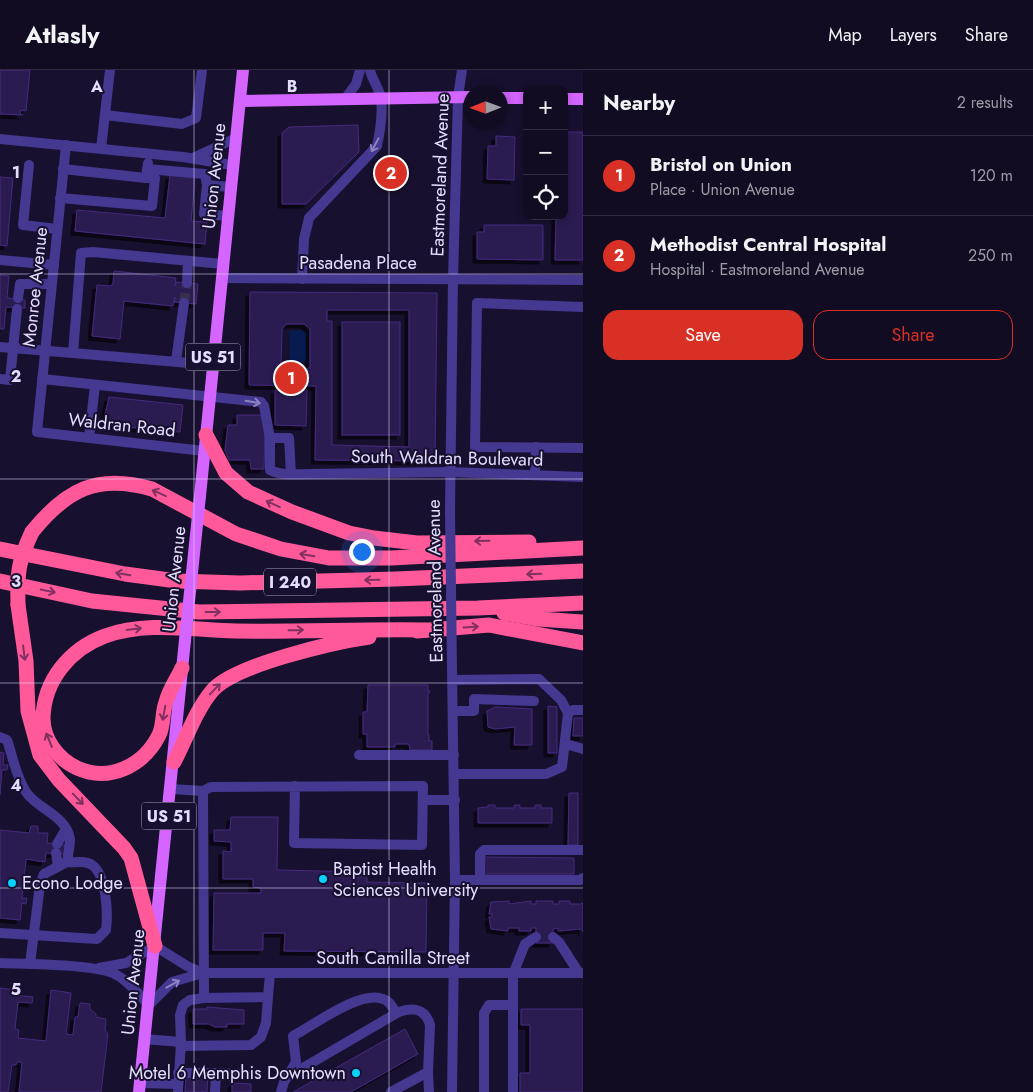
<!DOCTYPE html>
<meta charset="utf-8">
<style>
:root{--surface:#120c23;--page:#1b152b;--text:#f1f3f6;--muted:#9c9ba6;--line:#312c41;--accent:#d93025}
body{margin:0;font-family:Jost,sans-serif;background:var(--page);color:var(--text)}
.controls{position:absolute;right:15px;top:15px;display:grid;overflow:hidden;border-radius:10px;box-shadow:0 2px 8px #0003}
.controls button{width:45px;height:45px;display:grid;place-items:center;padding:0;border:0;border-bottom:1px solid var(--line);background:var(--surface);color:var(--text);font:25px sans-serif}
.compass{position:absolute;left:463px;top:15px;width:45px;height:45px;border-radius:50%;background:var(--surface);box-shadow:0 2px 8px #0003;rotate:269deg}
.you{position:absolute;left:361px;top:481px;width:18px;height:18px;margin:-12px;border:4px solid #fff;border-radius:50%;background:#1a73e8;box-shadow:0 0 0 8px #1a73e833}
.badge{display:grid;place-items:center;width:32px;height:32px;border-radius:50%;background:var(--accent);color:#fff;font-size:16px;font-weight:700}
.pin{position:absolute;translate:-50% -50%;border:2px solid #fff;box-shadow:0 1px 5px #0006}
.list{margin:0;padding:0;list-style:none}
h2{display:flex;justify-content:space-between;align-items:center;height:65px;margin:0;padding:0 20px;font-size:21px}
h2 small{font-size:16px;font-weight:400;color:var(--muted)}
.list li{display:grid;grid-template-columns:32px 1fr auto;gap:15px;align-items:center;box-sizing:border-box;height:80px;padding:0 20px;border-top:1px solid var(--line)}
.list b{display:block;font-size:19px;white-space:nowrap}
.list p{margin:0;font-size:16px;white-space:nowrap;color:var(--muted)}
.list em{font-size:16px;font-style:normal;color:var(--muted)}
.actions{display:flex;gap:10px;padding:15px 20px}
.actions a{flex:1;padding:11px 0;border:1px solid var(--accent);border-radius:15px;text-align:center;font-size:18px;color:var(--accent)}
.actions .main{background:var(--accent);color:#fff}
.icon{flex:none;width:28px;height:28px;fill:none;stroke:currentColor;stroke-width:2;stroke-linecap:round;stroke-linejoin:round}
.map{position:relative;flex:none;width:583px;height:1022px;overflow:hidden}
header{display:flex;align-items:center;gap:30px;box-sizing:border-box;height:70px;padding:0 25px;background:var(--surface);border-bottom:1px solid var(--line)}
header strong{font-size:24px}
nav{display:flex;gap:28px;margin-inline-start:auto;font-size:18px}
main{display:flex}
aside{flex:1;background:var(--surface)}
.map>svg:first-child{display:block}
.water{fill:#071b50}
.building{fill:#2b1b51;stroke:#442b7e;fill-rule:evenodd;filter:url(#shadow)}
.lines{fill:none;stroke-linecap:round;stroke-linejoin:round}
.minor-tunnel{stroke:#372f4e;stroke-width:10;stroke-dasharray:10 5;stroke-linecap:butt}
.minor{stroke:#443891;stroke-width:10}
.major{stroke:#d465ff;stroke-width:12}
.highway{stroke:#ff5999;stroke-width:15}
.minor-bridge{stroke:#443891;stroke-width:10}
.major-bridge{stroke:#d465ff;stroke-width:12}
.highway-bridge{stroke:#ff5999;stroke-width:15}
.oneway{stroke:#8c83c2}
.oneway2{stroke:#80315f}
.grid{fill:none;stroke:#e5deff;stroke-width:1;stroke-opacity:0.55}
.poi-dot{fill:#0ad0ff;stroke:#18102f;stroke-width:2}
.labels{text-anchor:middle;stroke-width:4;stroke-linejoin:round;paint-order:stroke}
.shield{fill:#18102f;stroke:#a8a0c1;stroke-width:1}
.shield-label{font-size:16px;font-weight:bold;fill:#e5deff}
.street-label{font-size:18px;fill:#e5deff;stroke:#18102f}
.poi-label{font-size:18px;fill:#e5deff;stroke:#18102f;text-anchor:start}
.grid-label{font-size:16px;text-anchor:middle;font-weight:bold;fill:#e5deff;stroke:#18102f;stroke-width:4;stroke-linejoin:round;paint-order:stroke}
</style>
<header>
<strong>Atlasly</strong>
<nav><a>Map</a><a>Layers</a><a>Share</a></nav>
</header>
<main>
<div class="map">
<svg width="583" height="1022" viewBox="0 0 583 1022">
<defs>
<filter id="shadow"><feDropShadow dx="-4" dy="4" stdDeviation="0" flood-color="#0009"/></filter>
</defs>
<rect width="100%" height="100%" fill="#18102f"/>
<!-- water -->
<path class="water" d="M306,260L307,292H290L289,261Z"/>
<!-- building -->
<g class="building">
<path d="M0,0H30L26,41L21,40L20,44L23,45L0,44Z"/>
<path d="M358,55L359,82L306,134H282V63L289,57Z"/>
<path d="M564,62H583V190H555L556,146H564Z"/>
<path d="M496,66L515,67L514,110L487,109L488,76H496Z"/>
<path d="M170,105L195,108L191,151L207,152L205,174L75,161L77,140L165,148Z"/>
<path d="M0,107L13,108L7,176L0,175Z"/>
<path d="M484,155H543V190L477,189V162H484Z"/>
<path d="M114,201L176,208L175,216L177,212L198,214L196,234L174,232L175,227L173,236L124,231L120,269L92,266L97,215L110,216L113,214Z"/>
<path d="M0,205L9,206L7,228L25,230V238L6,237L4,259H0Z"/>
<path d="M250,222L437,223L435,391L315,390L316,316L249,315ZM327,240H409V377L332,375V251H327ZM286,254H304L310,259V296L307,300L285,301L281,296L282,259Z"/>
<rect x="342" y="252" width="58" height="113"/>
<path d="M275,320H307L306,356L275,355Z"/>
<path d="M109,327L183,335L180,362L106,355L107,345H105Z"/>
<path d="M237,345H261L265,355L264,399H251L250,390H229L225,380L228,355H237Z"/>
<path d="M368,615H428V621H430L428,624V665H429V671H432V680H410L409,674H395V677H367V664H363V642H367Z"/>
<path d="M548,636L557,637V683H548Z"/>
<path d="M495,637L532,639V675H514L515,657L495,659L488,657L487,641Z"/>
<path d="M574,648H583V666H573Z"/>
<path d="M0,682L4,683L3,695H8L7,700H2L0,725Z"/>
<path d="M569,723H578V775H568Z"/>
<path d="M488,735H495V738H514V735H520V738H535V735H541V738H552V753H478V738L488,737Z"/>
<path d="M231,747H278L277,800L367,802V812L427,813L426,882L284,881L285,863H263V880H213L214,823H261V818L253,817V809H223V781L231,782V772L214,771V760H230Z"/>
<path d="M31,756H38V763H48L47,773L65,775L64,784L46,783L45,792L26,789L22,828H27L26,834L22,833L20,850L0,848V760L29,763Z"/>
<path d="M485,787L574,788V804H484Z"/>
<path d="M509,831V834L531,831V834H536V831H553V834H559V831H570V834H581L583,832V862L581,859L558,861V858L553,859V873H536V858H531V861H519V858H508V861L491,859L489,847H492V844H489L491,832Z"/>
<path d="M0,918L15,920L14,925L33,927L32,933L18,932L15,959L19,960L18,968L46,971L51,920L71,923L66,964L73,965L75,947H78L80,933L90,934V939L96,944V947L106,949L105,960L108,964L101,1022H19L22,992H17L16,995H12L8,1022H0Z"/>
<path d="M207,937L244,940V954H227V957H215L209,954H193V939H207Z"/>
<path d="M521,939H583V1022H520V1003H530V955H521Z"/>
<path d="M405,959L418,984L351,1022H293Z"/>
<path d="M186,1004L208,1005L207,1022H185Z"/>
<path d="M232,1013L251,1014V1022H232Z"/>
</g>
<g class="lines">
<!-- minor-tunnel -->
<path class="minor-tunnel" d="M184,233L187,213"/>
<!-- minor -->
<g class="minor">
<path d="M345,29L356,14L360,0"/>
<path d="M105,45L182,54L196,48L202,0"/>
<path d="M0,69L183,87L232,95"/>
<path d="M66,75L37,362L204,381"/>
<path d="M101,79L110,0"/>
<path d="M193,88L236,68"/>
<path d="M148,93L147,99L205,104L207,115"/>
<path d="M29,95L23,155L57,159"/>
<path d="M63,99L146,108L147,99"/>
<path d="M60,128L152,136L155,108H146"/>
<path d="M228,146L204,144L207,115L230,117"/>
<path d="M0,190L54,195"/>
<path d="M222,208L583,210"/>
<path d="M302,209L304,169L309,148L377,76C380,62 383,44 381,29C380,19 372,10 370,0"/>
<path d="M187,213L188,191"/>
<path d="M18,228L20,214H51"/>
<path d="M583,237L477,233L475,377L583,378"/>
<path d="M0,277L73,283"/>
<path d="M176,291L184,233"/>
<path d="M212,295L73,283L81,183L93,182L223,194"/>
<path d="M0,309L10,310L17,239"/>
<path d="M42,309L261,332L264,336L270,368"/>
<path d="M89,368L95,315"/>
<path d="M291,404L289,368H270V400C282,406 297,404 310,404L450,402L583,407"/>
<path d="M535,405L536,377"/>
<path d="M450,440L453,210L458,27L462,0"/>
<path d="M452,599L455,810L452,1022"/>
<path d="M452,610L539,609L561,630L568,643"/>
<path d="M453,641H474V629L534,631"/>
<path d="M0,667L7,670C13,687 16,707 26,722C37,739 66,745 70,769C70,776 68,785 67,792C73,793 82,791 88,793C107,799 108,844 106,860L97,869L0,863"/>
<path d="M566,674L583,679"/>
<path d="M359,685H454"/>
<path d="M455,704H546L562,697L568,643L573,640H583"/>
<path d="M171,719L203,721L211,717L423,716L422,775L294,773L295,716"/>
<path d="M203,721L204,928"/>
<path d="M423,730H455"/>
<path d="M57,774L66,759"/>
<path d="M56,783L58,796"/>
<path d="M455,810H580L583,808"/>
<path d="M480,810V784L484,780H583"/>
<path d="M553,867L559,872L579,903"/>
<path d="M0,893C26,894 94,894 115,904C129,911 139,925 149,935L172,912L203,903H583"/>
<path d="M30,894L40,815L44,804L67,792"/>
<path d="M99,898L126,893L155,876L187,896L203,903"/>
<path d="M144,969L181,972"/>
<path d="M181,976L251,975L261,967L266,953L268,927"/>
<path d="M428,1002L429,1022"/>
<path d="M178,1003H216"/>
<path d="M289,1006L397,943"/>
<path d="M140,1013L178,1014"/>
<path d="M178,1022L181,972L180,945L183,935L190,930L204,928L268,927L270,904"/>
<path d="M215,1022L216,1003L246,1004"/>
<path d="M281,1022L284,1012L296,992L293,966C314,955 360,920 383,929C390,931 393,938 396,943C411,937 425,937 430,955L428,1002L391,1022"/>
<path d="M484,1022V943L489,935H513"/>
<path d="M513,1022V904L525,874L536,867"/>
</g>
<!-- major -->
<g class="major">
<path d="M500,28H527"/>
<path d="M564,29H583"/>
<path d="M240,31L470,27"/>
<path d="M200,426L243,0"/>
<path d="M139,1022L185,570"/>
</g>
<!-- highway -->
<g class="highway">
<path d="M206,365L226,403L248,422L292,442L349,463L374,468L417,473L529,472"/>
<path d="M32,462C66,420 97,403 152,419L236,464L281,479L329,488H391L583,478"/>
<path d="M0,479L125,504L177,511L240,513L396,509L583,501"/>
<path d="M0,511L92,531L199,542L478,538L583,533"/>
<path d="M18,535L26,591L28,641L40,685L59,710L124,778L131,788L155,876"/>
<path d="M504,543L538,549L583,552"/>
<path d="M417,561L489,555L583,573"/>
<path d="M182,598C177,609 169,620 166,632C162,642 164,655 159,665C144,695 110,713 77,698C58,689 43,670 43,648C44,610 70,579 105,566C146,551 193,560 236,561C299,562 362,559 425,560"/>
<path d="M174,692C186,669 196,640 212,621C233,595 335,572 369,567"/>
</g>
<!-- minor-bridge -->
<path class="minor-bridge" d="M450,440L452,599"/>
<!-- major-bridge -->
<path class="major-bridge" d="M185,570L200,426"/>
<!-- highway-bridge -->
<path class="highway-bridge" d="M18,535C17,503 18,492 32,462"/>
</g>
<!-- one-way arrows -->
<defs><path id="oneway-shaft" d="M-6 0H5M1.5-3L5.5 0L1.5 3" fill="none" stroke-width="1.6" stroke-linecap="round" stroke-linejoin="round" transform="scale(1.25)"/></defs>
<g class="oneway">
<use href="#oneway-shaft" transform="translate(375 75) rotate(118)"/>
<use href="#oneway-shaft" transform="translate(253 332) rotate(10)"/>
<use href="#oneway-shaft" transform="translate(173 914) rotate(-29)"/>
</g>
<g class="oneway2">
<use href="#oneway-shaft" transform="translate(159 423) rotate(-156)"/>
<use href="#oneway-shaft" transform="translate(273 434) rotate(-156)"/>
<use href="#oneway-shaft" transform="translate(482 471) rotate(179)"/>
<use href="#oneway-shaft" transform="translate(307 485) rotate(-171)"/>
<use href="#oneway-shaft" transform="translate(123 504) rotate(-170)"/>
<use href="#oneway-shaft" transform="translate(534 504) rotate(178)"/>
<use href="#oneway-shaft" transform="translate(372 510) rotate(179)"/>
<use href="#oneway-shaft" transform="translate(48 521) rotate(12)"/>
<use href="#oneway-shaft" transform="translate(213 542)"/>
<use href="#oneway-shaft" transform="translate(471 557) rotate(-4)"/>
<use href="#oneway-shaft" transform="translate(134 559) rotate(-7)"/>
<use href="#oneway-shaft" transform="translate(296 560) rotate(-1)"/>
<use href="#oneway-shaft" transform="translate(24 583) rotate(83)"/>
<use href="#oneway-shaft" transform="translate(215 619) rotate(-46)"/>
<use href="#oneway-shaft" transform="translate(164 643) rotate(100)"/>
<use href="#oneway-shaft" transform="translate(49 670) rotate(-112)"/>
<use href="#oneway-shaft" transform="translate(78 729) rotate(46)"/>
</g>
<!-- grid -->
<path class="grid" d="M194,0V1022M389,0V1022M0,204H583M0,409H583M0,613H583M0,818H583"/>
<!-- markers -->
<g class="poi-dot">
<circle cx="323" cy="809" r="5"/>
<circle cx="12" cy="813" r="5"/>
<circle cx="356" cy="1003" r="5"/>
</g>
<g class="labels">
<!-- shield labels -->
<g class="shield">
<rect x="185.5" y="273.5" width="55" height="27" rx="4"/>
<rect x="264" y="498.5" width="52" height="27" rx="4"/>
<rect x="141.5" y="732.5" width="55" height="27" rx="4"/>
</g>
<g class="shield-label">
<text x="213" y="293">US 51</text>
<text x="290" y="518">I 240</text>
<text x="169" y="752">US 51</text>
</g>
<!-- street labels -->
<g class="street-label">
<text transform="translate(440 105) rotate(-88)" y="6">Eastmoreland Avenue</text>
<text transform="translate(214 106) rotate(-84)" y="6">Union Avenue</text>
<text x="358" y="199">Pasadena Place</text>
<text transform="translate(35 217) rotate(-84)" y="6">Monroe Avenue</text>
<text transform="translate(122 355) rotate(6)" y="6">Waldran Road</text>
<text transform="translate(447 388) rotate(1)" y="6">South Waldran Boulevard</text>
<text transform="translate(174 509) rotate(-84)" y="6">Union Avenue</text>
<text transform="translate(435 511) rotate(-91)" y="6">Eastmoreland Avenue</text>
<text x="393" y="894">South Camilla Street</text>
<text transform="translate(133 912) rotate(-84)" y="6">Union Avenue</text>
</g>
<!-- poi labels -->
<g class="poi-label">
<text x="333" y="805">Baptist Health<tspan x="333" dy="21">Sciences University</tspan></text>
<text x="22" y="819">Econo Lodge</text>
<text x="346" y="1009" text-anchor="end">Motel 6 Memphis Downtown</text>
</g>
</g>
<g class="grid-label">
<text x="97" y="22">A</text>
<text x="292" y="22">B</text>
<text x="16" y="108">1</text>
<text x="16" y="312">2</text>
<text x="16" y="517">3</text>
<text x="16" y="721">4</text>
<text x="16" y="925">5</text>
</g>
</svg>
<div class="controls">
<button>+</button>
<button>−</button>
<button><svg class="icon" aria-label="locate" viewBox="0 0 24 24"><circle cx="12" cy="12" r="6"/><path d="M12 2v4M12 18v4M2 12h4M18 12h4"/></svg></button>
</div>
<svg class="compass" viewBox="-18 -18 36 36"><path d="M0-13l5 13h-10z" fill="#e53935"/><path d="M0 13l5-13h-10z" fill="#9c9ba6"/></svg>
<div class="you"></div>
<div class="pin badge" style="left:291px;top:308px">1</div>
<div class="pin badge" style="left:391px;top:103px">2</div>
</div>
<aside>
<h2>Nearby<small>2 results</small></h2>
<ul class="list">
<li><span class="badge">1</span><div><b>Bristol on Union</b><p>Place · Union Avenue</p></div><em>120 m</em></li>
<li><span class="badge">2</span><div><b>Methodist Central Hospital</b><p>Hospital · Eastmoreland Avenue</p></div><em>250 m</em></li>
</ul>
<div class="actions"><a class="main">Save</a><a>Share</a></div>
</aside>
</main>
